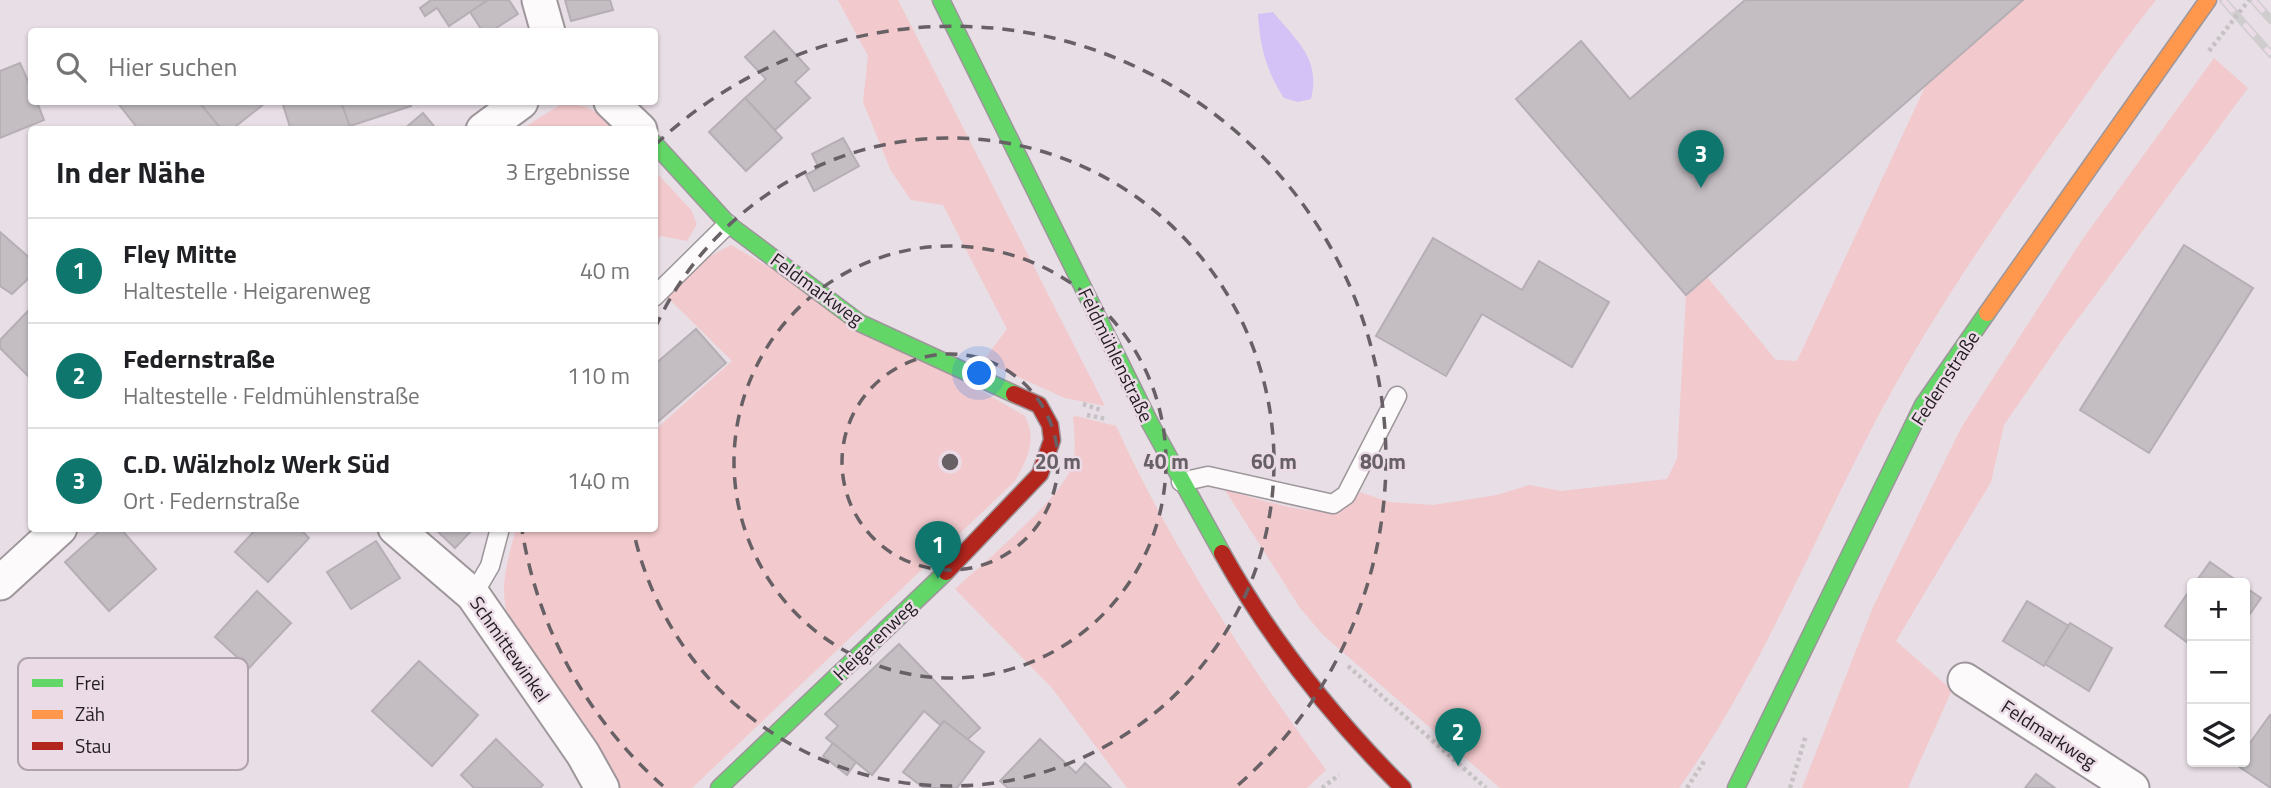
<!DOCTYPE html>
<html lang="de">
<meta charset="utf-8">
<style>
:root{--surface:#fff;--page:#f2f2f2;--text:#202124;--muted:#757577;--line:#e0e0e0;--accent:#0f766e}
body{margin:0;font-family:"Titillium Web",sans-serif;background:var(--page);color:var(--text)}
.controls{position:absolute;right:21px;bottom:21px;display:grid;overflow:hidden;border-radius:7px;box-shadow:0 2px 5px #0004}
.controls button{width:63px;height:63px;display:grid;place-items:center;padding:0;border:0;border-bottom:2px solid var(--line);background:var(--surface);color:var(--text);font:35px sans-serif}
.you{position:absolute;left:980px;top:374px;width:24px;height:24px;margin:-18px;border:5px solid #fff;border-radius:50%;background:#1a73e8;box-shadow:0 0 0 10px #1a73e833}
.badge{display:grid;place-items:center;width:46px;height:46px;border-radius:50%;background:var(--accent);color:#fff;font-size:23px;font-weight:700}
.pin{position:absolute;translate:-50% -58px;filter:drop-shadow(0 2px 4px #0008)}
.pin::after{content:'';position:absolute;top:37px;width:24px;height:21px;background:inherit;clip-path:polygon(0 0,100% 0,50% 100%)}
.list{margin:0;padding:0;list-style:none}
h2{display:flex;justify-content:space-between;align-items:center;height:91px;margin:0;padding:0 28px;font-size:30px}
h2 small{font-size:23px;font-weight:400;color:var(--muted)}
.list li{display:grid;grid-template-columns:46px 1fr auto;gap:21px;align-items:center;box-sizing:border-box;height:105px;padding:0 28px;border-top:2px solid var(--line)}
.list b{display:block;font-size:26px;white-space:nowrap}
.list p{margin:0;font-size:23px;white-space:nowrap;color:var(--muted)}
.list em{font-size:23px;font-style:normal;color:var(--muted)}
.icon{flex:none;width:38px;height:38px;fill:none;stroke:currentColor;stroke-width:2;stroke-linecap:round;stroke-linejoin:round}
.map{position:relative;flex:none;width:2271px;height:788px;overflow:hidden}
.search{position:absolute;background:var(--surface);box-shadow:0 2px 5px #0004;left:28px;top:28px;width:630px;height:77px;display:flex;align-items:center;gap:18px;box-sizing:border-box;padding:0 24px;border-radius:7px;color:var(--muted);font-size:26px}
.panel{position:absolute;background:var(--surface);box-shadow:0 2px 5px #0004;left:28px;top:126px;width:630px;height:406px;border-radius:7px}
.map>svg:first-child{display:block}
.green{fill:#f2c9cc}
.water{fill:#d4c1f6}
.building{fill:#c4bec3;stroke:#b5afb5;stroke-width:2}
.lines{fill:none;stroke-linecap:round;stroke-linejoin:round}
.lane-casing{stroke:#9d969b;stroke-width:21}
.street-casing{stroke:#9d969b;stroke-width:37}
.fast-casing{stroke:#9d969b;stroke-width:19}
.slow-casing{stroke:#9d969b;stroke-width:19}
.jam-casing{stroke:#9d969b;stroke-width:19}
.path{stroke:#c6c2c4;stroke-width:4.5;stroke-dasharray:3.5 3.5;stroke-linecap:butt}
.lane{stroke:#fcfafb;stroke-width:18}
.street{stroke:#fcfafb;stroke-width:33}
.fast{stroke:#63d668;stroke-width:16}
.slow{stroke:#ff974d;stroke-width:16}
.jam{stroke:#b3261e;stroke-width:16}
.rail-casing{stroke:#d0cdcf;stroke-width:8}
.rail{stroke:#ebdbe6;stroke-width:5;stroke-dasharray:16;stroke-linecap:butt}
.path-bridge{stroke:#c6c2c4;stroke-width:4.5;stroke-dasharray:3.5 3.5;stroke-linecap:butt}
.ring{fill:none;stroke:#676166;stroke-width:3.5;stroke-dasharray:12 9}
.labels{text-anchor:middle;stroke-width:5;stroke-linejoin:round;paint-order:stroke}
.street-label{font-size:19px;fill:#221d21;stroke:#ebdbe6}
.key{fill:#ebdbe6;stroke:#afa2ab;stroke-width:2}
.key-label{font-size:19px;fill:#221d21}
.centre{fill:#676166;stroke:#ebdbe6;stroke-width:3.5}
.ring-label{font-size:21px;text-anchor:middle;font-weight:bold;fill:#676166;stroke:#ebdbe6;stroke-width:5;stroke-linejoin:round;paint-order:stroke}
</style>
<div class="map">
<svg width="2271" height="788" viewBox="0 0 2271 788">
<rect width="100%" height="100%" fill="#e8dee5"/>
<!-- green -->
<g class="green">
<path d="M838,0H898L1105,406L1065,398L983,361L1007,329L943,205L911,200L891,171L863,102L868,56Z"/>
<path d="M2023,0H2156C2122,42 2092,87 2060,132C1997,221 1935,311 1883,407C1815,534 1763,670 1679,788H1500L1323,635L1300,608L1225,490C1260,498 1337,531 1360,492L1389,502L1433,505L1497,495L1529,485L1561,491L1667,479L1677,459L1686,295L1707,277L1776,360L1797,361L1926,85Z"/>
<path d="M2214,58L2248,88L2063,339L2004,425L1991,482L1896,641L1952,690L1908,788H1802L1873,607L1961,428L2082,240Z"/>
<path d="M563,103C585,104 603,113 618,130H520Z"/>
<path d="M654,170L691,210L697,224L687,241L661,236L655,240Z"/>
<path d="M731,245L1025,416C1037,441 1028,457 1015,481L692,788H614L511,625C497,591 507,563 516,529L654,528L655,430L732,361L666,296L703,260Z"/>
<path d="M1076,416L1116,426C1172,548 1247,663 1326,770L1307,788H1127L1052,688L955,589C982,564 1062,498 1072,466C1077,450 1074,434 1073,417Z"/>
</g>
<!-- water -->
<path class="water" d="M1273,12C1297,41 1321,59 1311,99L1298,102L1284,98C1266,71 1260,46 1258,14Z"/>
<!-- building -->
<g class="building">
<path d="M431,0H488L449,26L437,8L425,16L420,8Z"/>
<path d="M488,0H509L518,14L490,32H483L470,12Z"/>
<path d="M565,0H610L613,10L571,21Z"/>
<path d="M1745,0H2023L1686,295L1516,99L1581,41L1630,99Z"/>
<path d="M774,31L809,69L795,82L810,98L775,130L745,98L766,79L745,57Z"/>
<path d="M20,63L32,90V102H37L44,120L0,138V71Z"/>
<path d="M745,98L782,138L746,171L709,132Z"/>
<path d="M117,102H199L222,130H139Z"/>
<path d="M199,102H262L264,104L231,130H222Z"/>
<path d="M282,102H341L350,126L340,130H291Z"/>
<path d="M341,102H410L411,106L350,126Z"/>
<path d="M423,113L434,126L429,130H403Z"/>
<path d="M843,138L859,166L814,191L806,175L819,168L812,154Z"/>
<path d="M0,232L32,260V275L12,294L0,286Z"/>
<path d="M1433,238L1522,290L1539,261L1609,302L1572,367L1482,314L1446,376L1376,336Z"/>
<path d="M2184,245L2253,288L2149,453L2080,410Z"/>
<path d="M28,311L32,315L30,378L0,348V340Z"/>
<path d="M696,329L726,363L654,425V365Z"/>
<path d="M103,528H120L156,569L109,611L65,562Z"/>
<path d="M257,528H299L309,538L268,582L235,552Z"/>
<path d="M434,528H474L455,548Z"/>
<path d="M376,541L400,578L351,609L327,572Z"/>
<path d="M2210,562L2240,583H2195Z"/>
<path d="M2192,587V646L2165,626Z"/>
<path d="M2245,587L2261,598L2245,621Z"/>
<path d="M257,591L291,623L249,668L215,637Z"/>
<path d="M2027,601L2069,626L2044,666L2003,641Z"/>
<path d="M2070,623L2112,648L2089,691L2045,664Z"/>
<path d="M899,644L980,728L967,740L944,721L940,725L924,711L872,775L826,738L838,726L825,714Z"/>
<path d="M419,661L478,715L432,766L372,711Z"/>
<path d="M2270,715L2271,716V788L2235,764L2245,762V750Z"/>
<path d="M944,721L984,752L957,788H924L903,772Z"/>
<path d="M496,739L543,785L540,788H474L461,775Z"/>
<path d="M1040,739L1076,773L1085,763L1111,788H1008L1000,781Z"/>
<path d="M833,743L856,762L847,775L823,756Z"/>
<path d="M2036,774L2055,788H2025Z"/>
</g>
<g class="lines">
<defs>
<g id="lane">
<path d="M654,297L728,224"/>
<path d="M1181,482L1208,476L1333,504L1346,495L1397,396"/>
<path d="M473,595L490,566L500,528"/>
</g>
<g id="street">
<path d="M539,0L548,32"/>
<path d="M611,102L640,130"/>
<path d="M483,130L521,102"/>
<path d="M395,528L473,595L583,754L602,788"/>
<path d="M0,583L60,528"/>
<path d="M1965,680L2132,788"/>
</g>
<g id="fast">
<path d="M941,0L1150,423L1222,553"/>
<path d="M654,143L728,224L860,323L1014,394"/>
<path d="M719,788L946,572"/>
<path d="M1736,788L1923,405L1987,313"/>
</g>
<path id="slow" d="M1987,313L2208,0"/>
<g id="jam">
<path d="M1222,553C1270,639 1334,719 1403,788"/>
<path d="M946,572L1040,474L1052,440L1050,425L1039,405L1014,394"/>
</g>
</defs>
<!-- lane casing -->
<use href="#lane" class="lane-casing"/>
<!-- street casing -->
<use href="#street" class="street-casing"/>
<!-- fast casing -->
<use href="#fast" class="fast-casing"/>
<!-- slow casing -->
<use href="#slow" class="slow-casing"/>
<!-- jam casing -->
<use href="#jam" class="jam-casing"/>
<!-- path -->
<g class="path">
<path d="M1083,404L1101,410"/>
<path d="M1087,415L1106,419"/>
<path d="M1348,666L1486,788"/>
<path d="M1322,788L1339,775"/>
<path d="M1687,788L1705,760"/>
<path d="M1790,788L1806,735"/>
</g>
<!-- lane -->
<use href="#lane" class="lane"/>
<!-- street -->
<use href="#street" class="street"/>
<!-- fast -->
<use href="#fast" class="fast"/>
<!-- slow -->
<use href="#slow" class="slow"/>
<!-- jam -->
<use href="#jam" class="jam"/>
<defs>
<g id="rail">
<path d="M2223,0L2271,54"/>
<path d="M2253,0L2271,20"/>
</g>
</defs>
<!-- rail casing -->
<use href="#rail" class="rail-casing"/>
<!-- rail -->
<use href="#rail" class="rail"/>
<!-- path-bridge -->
<path class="path-bridge" d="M2209,51L2249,0"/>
</g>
<!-- distance rings -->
<g class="ring">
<circle cx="950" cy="462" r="108"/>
<circle cx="950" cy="462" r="216"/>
<path d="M655 328A324 324 0 1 1 633 529"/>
<path d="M663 786A433 433 0 0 1 522 530M655 145A433 433 0 1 1 1237 786"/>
</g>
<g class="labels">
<!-- street labels -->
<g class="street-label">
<text transform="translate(817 289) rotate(36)" y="7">Feldmarkweg</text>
<text transform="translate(1116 355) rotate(64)" y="7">Feldmühlenstraße</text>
<text transform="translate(1945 378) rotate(-57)" y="7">Federnstraße</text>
<text transform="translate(874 640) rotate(-44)" y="7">Heigarenweg</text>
<text transform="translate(510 649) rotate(55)" y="7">Schmittewinkel</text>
<text transform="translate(2049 734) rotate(33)" y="7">Feldmarkweg</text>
</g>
</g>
<!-- legend -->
<rect x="18" y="658" width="230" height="112" rx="10" class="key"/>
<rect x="32" y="679" width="31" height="8" fill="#63d668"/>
<rect x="32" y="710" width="31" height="9" fill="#ff974d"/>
<rect x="32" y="742" width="31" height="8" fill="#b3261e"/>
<g class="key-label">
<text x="75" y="690">Frei</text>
<text x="75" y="721">Zäh</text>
<text x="75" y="753">Stau</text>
</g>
<circle cx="950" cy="462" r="10" class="centre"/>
<g class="ring-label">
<text x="1058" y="469">20 m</text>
<text x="1166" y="469">40 m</text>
<text x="1274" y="469">60 m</text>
<text x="1383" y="469">80 m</text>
</g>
</svg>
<div class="controls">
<button>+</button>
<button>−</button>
<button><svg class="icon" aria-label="layers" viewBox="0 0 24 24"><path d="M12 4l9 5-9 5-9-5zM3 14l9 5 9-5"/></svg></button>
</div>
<div class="you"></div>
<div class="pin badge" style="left:938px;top:579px">1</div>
<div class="pin badge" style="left:1458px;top:766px">2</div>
<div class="pin badge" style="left:1701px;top:188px">3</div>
<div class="search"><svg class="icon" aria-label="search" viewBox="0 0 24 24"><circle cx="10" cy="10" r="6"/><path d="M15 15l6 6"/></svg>Hier suchen</div>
<section class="panel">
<h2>In der Nähe<small>3 Ergebnisse</small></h2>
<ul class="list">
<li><span class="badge">1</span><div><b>Fley Mitte</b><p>Haltestelle · Heigarenweg</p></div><em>40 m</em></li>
<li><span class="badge">2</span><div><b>Federnstraße</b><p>Haltestelle · Feldmühlenstraße</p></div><em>110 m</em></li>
<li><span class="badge">3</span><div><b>C.D. Wälzholz Werk Süd</b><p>Ort · Federnstraße</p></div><em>140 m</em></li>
</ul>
</section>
</div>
